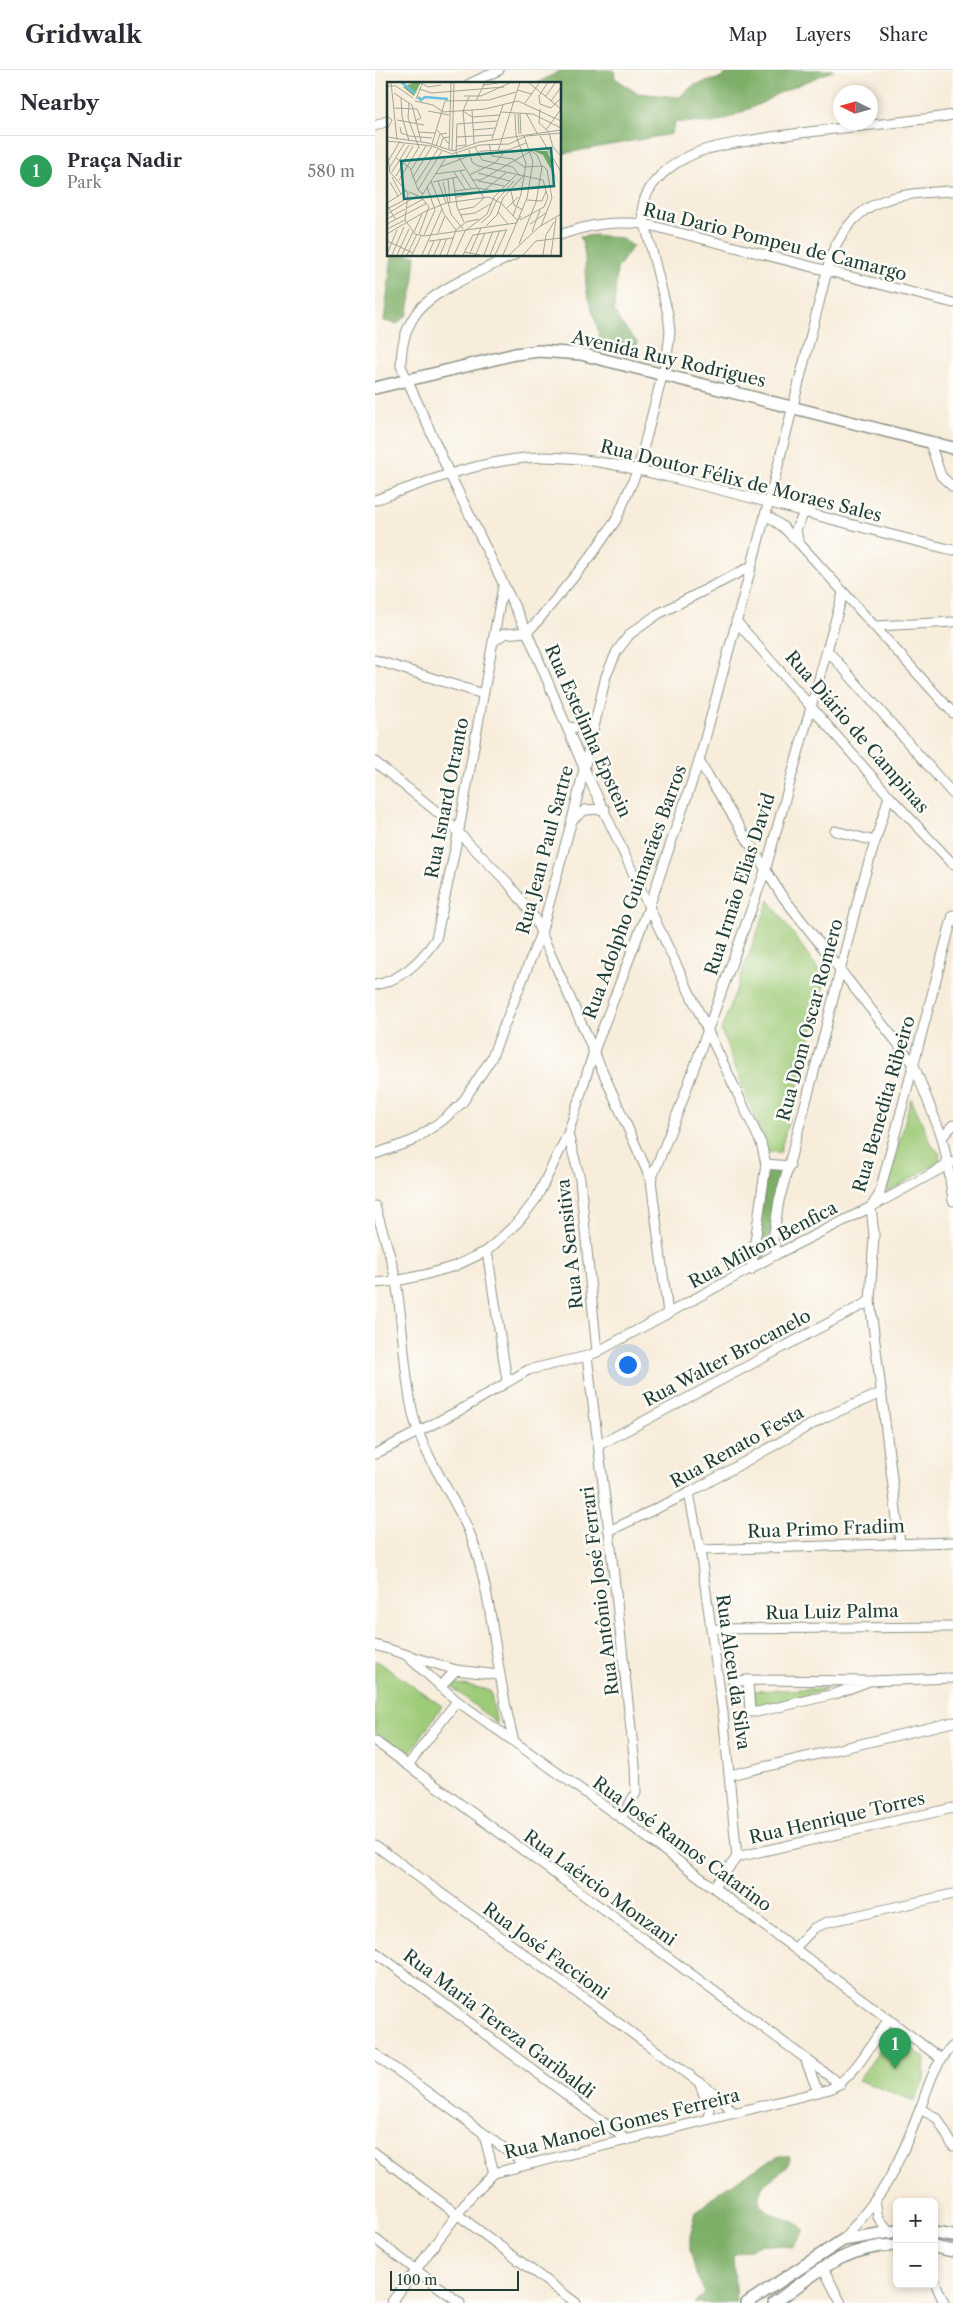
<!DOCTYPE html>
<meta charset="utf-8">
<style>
:root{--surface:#fff;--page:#f2f2f3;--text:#2b2b33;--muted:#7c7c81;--line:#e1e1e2;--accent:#1a73e8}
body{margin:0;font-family:"Libre Caslon Text",serif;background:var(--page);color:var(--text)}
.controls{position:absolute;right:15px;bottom:15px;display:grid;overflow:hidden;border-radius:8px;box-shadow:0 2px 8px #0003}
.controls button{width:45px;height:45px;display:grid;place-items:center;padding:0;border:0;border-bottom:1px solid var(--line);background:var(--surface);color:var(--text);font:25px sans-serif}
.compass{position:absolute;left:458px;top:15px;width:45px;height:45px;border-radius:50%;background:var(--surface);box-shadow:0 2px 8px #0003;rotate:275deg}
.scale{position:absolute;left:15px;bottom:12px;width:129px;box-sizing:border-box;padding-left:5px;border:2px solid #1f3d34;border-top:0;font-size:14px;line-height:18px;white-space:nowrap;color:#1f3d34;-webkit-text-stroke:4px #fdfcf7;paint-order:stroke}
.you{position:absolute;left:252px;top:1294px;width:18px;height:18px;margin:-12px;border:4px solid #fff;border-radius:50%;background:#1a73e8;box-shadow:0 0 0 8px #1a73e833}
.badge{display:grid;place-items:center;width:32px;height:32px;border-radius:50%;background:var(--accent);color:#fff;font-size:16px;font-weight:700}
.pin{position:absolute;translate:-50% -41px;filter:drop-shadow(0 1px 2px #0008)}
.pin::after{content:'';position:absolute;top:26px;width:18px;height:15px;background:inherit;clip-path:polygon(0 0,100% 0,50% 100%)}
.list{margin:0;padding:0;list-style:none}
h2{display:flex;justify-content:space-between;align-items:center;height:65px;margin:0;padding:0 20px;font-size:21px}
h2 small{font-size:16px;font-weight:400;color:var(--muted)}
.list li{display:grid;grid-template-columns:32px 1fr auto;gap:15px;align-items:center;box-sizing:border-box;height:70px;padding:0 20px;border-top:1px solid var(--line)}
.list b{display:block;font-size:19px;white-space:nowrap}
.list p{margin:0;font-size:16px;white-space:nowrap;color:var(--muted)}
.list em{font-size:16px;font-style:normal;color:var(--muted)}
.map{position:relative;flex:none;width:578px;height:2233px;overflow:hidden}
header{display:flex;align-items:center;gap:30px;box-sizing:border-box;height:70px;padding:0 25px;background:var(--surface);border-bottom:1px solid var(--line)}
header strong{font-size:24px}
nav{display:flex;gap:28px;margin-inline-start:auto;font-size:18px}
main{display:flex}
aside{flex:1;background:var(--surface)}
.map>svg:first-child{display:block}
.green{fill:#9ecb78;stroke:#5e8456}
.forest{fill:#7eaf68;stroke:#4e764e}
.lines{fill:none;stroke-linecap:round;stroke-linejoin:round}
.minor-casing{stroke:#8c9487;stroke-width:11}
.major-casing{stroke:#8c9487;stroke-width:14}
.minor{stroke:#fff;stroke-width:9}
.major{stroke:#fff;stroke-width:11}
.labels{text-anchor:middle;stroke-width:5;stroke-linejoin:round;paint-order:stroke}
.street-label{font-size:18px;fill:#1f3d34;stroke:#fdfcf7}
.inset-river{fill:none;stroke:#66c1e4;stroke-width:2.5}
.inset-road{fill:none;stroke:#a1a698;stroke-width:1}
.view{fill:#0f766e;fill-opacity:0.15;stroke:#0f766e;stroke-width:2.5}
.inset-edge{fill:none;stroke:#1f3d34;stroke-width:2.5}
</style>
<header>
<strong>Gridwalk</strong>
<nav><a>Map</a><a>Layers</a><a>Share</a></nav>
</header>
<main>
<aside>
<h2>Nearby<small></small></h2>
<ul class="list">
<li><span class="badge" style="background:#2e9e5b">1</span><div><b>Praça Nadir</b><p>Park</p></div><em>580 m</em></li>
</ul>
</aside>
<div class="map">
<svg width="578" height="2233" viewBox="0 0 578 2233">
<rect width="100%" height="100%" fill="#fdfcf7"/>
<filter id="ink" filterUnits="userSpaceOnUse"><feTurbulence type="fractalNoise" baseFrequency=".02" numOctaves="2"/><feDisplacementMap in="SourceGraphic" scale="10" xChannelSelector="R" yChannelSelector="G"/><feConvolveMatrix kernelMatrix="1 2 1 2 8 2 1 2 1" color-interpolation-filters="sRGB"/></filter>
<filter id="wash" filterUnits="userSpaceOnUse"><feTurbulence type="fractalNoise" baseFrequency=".0096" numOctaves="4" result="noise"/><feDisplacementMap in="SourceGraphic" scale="20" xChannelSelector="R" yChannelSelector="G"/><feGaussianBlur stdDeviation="1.12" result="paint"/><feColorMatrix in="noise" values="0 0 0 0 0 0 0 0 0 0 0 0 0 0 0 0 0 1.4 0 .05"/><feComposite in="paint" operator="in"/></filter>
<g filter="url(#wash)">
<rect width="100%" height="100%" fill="#f8ecda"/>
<!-- green -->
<g class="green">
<path d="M394,830L451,910L405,1083L393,1082L346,960Z"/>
<path d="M536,1028L558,1077L564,1082L565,1091L511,1124Z"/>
<path d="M0,1590L67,1636L32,1687L0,1663Z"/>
<path d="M71,1612L115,1620L122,1654Z"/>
<path d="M456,1618L377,1642L376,1621Z"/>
<path d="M517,1964L550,1988L549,2010L540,2031L483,2010Z"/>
</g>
<!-- forest -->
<g class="forest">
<path d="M187,0H239L240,8L262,23L304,27L319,15L346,8L354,0H459L400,25L389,32L351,49L338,53L300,52L296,64L185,84V14H160Z"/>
<path d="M219,165L246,168L258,176L242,199L239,240L245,252L263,273L257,284L242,283L225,273C224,255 215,240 212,222C208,202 214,187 205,167Z"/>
<path d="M17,185H41L38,218L32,245L22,254L9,251Z"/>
<path d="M410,1100L390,1189L379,1190L392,1103Z"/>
<path d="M405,2086H415C415,2105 387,2107 385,2124C383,2151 419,2145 430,2160L418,2177L388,2174L358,2185L361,2233H319L330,2223L321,2204L315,2179V2166L321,2142L345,2121L386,2095Z"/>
</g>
</g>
<g filter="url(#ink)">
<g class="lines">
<defs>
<g id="minor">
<path d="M94,14L124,0"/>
<path d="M0,56L14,50"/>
<path d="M185,165C216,154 237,151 270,154L578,233"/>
<path d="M139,185C113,198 55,221 40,245C29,261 26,277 26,296L74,403L152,562L209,698L274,837L386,1073L391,1094L376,1200"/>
<path d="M555,373L566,406L578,417"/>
<path d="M0,430C52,411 112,388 168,387C216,387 264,400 310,411C400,433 488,459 578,480"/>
<path d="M390,444L408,457L424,473L578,643"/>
<path d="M423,470L421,459L430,441"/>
<path d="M361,551L514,726L578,794"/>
<path d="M501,556L578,552"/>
<path d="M119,571L129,564L152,562L161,553L216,486L241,450L263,399L292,287L295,262L293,244L267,142C269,114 296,93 321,83C340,75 364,73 384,69C448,58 514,55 578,45"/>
<path d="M453,581L578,724"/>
<path d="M0,590L108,624"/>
<path d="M192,657L206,658L220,653"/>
<path d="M324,691L405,823L538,993L567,1067L573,1095L578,1131"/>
<path d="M0,692L66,745L133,813L159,847L276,1110L293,1244"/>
<path d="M197,750L210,740L230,739"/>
<path d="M460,761L500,771"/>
<path d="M0,915C27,910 46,891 61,869L83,765L128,516"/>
<path d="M193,1064L205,1109L222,1282"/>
<path d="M567,1067L578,1055"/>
<path d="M0,1084L37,1071L68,1050L87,1033L116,989L166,863L197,750L231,606L242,581L255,564L283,544L375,497"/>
<path d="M391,1094L415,1096"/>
<path d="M276,1110L305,1037L390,801L468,523"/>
<path d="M0,1136C7,1161 17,1187 21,1212C29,1257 28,1304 39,1348C52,1396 87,1434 101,1481C120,1543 121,1608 139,1671"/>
<path d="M112,1181L132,1311"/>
<path d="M402,1184L398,1169L404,1131L449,965L486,818L514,726"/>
<path d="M0,1213L21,1211L49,1205L80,1196L112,1181L144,1151L161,1129L193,1064L219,981L274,837L324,691L394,431L456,185C483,126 518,124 578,121"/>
<path d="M212,1286L234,1461L260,1695L261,1723L246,1748"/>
<path d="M224,1375L495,1231"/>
<path d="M0,1384L89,1338L153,1300L212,1286L222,1282L402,1184L496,1137L578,1092"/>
<path d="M314,1423L325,1480L348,1643L362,1787"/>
<path d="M234,1461L314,1423L450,1347L506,1323"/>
<path d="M525,1473L495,1231L499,1165L496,1137L504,1125L578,845"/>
<path d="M325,1480L578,1472"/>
<path d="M336,1559L578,1557"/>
<path d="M0,1575L81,1600L124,1605"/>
<path d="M31,1585L82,1631L246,1748L565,1988"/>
<path d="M494,1611L460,1624L382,1642H375L373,1610L494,1611L578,1608"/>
<path d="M358,1612L373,1610"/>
<path d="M65,1617L81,1600"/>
<path d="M0,1671L465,2014"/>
<path d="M33,1695L82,1631"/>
<path d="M355,1705L578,1652"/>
<path d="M0,1775L343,2026L359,2043"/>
<path d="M339,1817L362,1787L578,1738"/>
<path d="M421,1877L439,1858L453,1852L578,1824"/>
<path d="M0,1882L252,2070"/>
<path d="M0,1984L151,2094"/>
<path d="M431,1991L443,2022"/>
<path d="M324,2012L334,2038L335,2049"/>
<path d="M545,2039L562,2048L578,2076"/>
<path d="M109,2065L119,2103"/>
<path d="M0,2083L201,2233"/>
<path d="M500,2130L503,2147L514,2161"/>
<path d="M0,2169L85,2233"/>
<path d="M468,2170C483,2151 502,2131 514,2109C526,2087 536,2063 545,2039C555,2014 557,1996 578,1976"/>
<path d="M448,2198L466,2233"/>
<path d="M559,2210L569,2233"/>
<path d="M16,2233L96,2126L119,2103L455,2019C481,2006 497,1972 514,1949"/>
</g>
<g id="major">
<path d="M0,318L140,284L164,281L206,284L578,378"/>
<path d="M559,2163L578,2166"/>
<path d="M559,2177L578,2181"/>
<path d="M372,2233L468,2170L522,2161"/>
<path d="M399,2233C441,2203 468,2176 522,2175"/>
</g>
</defs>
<!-- minor casing -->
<use href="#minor" class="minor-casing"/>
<!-- major casing -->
<use href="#major" class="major-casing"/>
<!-- minor -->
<use href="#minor" class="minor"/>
<!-- major -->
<use href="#major" class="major"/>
</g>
</g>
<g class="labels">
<!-- street labels -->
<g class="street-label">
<text transform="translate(400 172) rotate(14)" y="6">Rua Dario Pompeu de Camargo</text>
<text transform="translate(294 289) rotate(13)" y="6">Avenida Ruy Rodrigues</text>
<text transform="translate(366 411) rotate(14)" y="6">Rua Doutor Félix de Moraes Sales</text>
<text transform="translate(213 661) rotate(66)" y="6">Rua Estelinha Epstein</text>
<text transform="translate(482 662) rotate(49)" y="6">Rua Diário de Campinas</text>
<text transform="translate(72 728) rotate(-79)" y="6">Rua Isnard Otranto</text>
<text transform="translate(170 780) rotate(-75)" y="6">Rua Jean Paul Sartre</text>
<text transform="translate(365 814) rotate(-72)" y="6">Rua Irmão Elias David</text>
<text transform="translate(260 822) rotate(-70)" y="6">Rua Adolpho Guimarães Barros</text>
<text transform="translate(435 950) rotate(-75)" y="6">Rua Dom Oscar Romero</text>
<text transform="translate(509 1034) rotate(-74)" y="6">Rua Benedita Ribeiro</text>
<text transform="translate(195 1174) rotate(-96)" y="6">Rua A Sensitiva</text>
<text transform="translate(388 1175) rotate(-28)" y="6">Rua Milton Benfica</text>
<text transform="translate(352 1288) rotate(-28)" y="6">Rua Walter Brocanelo</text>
<text transform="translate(362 1377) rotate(-29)" y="6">Rua Renato Festa</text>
<text transform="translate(451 1459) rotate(-2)" y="6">Rua Primo Fradim</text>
<text transform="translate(225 1521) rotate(-97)" y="6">Rua Antônio José Ferrari</text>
<text transform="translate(457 1542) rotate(-1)" y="6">Rua Luiz Palma</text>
<text transform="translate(358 1602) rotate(82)" y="6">Rua Alceu da Silva</text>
<text transform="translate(462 1748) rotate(-13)" y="6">Rua Henrique Torres</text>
<text transform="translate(307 1774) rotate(36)" y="6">Rua José Ramos Catarino</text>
<text transform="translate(225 1818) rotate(36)" y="6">Rua Laércio Monzani</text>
<text transform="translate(171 1881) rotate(36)" y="6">Rua José Faccioni</text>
<text transform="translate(124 1954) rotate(37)" y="6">Rua Maria Tereza Garibaldi</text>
<text transform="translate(247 2054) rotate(-14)" y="6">Rua Manoel Gomes Ferreira</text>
</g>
</g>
<!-- overview -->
<g transform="translate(12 12)">
<rect width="174" height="174" fill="#f8ecda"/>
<path d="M28,0H34L27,14L16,5ZM147,69H160L166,81L164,86L172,102L156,73Z" fill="#7eaf68"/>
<path class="inset-river" d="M14,0L28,11M31,15L34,18L38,15L61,17"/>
<path class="inset-road" d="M4,0L10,58M141,0L174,27M161,0L152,14L153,22L164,26L174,16M34,1L41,5L54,3M96,3L111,1M0,4H9L26,16M32,7L45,11L117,5M130,8L145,12M7,11L25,23L34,59M77,14H94L125,0M82,15L76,29L85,35L113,33M158,15L169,0M14,16L15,34L22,59M29,17L35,2M28,19L46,23L56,30L98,27L131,19L174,39M89,19L98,0M164,19L174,5M22,21L21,36L32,66M138,21L153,0M7,26L30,27L34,36L28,39M153,27L152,41L162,50M85,28L87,61M41,29L62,33M114,30L146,32L174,46M139,31L150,51M131,32L132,52M133,32L134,52M0,34L5,38L0,48M10,38L37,43M70,42L69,71L97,116L87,125L71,128M70,42L110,39M13,45L14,51L22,54L45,56M50,48L62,62M86,48L108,46M159,48L174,27M31,50L48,51M162,51L166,65L174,74M153,54L174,90M0,55L41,61L66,69L92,60L174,48M70,55L106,53M105,57L116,23M0,59L45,64L65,72L93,63L122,62L139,54L174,51M45,62L58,19L102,18L129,10M102,62L105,74L126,77M49,64L53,52L60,51M69,64L79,63L76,29M53,65L56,56L62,55M88,65L95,78L126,85L133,94M62,68L64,0M82,68L85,80L91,84L156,98L159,109L155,119L140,118M65,69L67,0M111,69L133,0M0,70L3,90L21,111L18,138L28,152L37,154L129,141L134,134M9,76L23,86L31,108L36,112M126,77L137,85L156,84L160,88L165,116L154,144M2,78L13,59M3,85L17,62M53,85L95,69L121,68L139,61M24,88L39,64M73,89L84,106M5,90L22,63M67,90L78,107M91,91L123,99M48,92L78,88M82,93L108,81L118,69M9,94L26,64M5,95L14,112M26,95L45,64M66,96L70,125L77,140M61,97L63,120M12,98L32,65M85,98H94L144,69L150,73L155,85L149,120L132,162M44,99L57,132L69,148M51,99L59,121M91,99L117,104M3,100L11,114M46,100L70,95M56,100L64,132L76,147M29,101L51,67M31,108L55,69M68,109L90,106L113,110M124,109L127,123L136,128M22,110L34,115L42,125L32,152M34,115L58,77M69,115L95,110L119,91M0,121L19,109M0,123L9,138M20,126L36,117M0,127L21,116M119,127L131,115M111,130L121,142M0,132L30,114M73,133L88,131L105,121M126,134L134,112L139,82L129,53L128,32M0,137L18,127M133,138L157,125L161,115L159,109M94,141L103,133L110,118L127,99M0,142L40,121M143,142L159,131M99,144L110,133L116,116L136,94M0,147L18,138M27,150L35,132M145,150L153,128M51,151L58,134M0,152L39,129L59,121L102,115L114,121L130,138M37,153L48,128L40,105M0,159L26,171M42,159L67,156M77,170L93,173M83,171L94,146M0,172L10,148M89,172L98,151M5,173L17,145M10,173L22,147M15,173L26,150M20,173L30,152M25,173L34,154M35,173L55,127M41,173L47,159M47,173L54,157M53,173L60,156M60,173L69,148L79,140L92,137M67,173L78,149L100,132L107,115L129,93M76,173L86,153L120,148M97,173L106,149M103,173L113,148M108,173L120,147M116,173L140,116L146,80L137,54M122,173L152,145L174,132M136,173L149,159L174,156M156,173L159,153L167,140M164,173L169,136"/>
<path class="view" d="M164,66L167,104L17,117L14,79Z"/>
<rect width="174" height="174" class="inset-edge"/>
</g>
</svg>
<div class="controls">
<button>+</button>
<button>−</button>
</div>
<svg class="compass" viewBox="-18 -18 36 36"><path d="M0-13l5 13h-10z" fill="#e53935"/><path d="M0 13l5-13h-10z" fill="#7c7c81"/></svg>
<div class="scale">100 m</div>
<div class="you"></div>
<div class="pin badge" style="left:520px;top:1999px;background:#2e9e5b">1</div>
</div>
</main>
